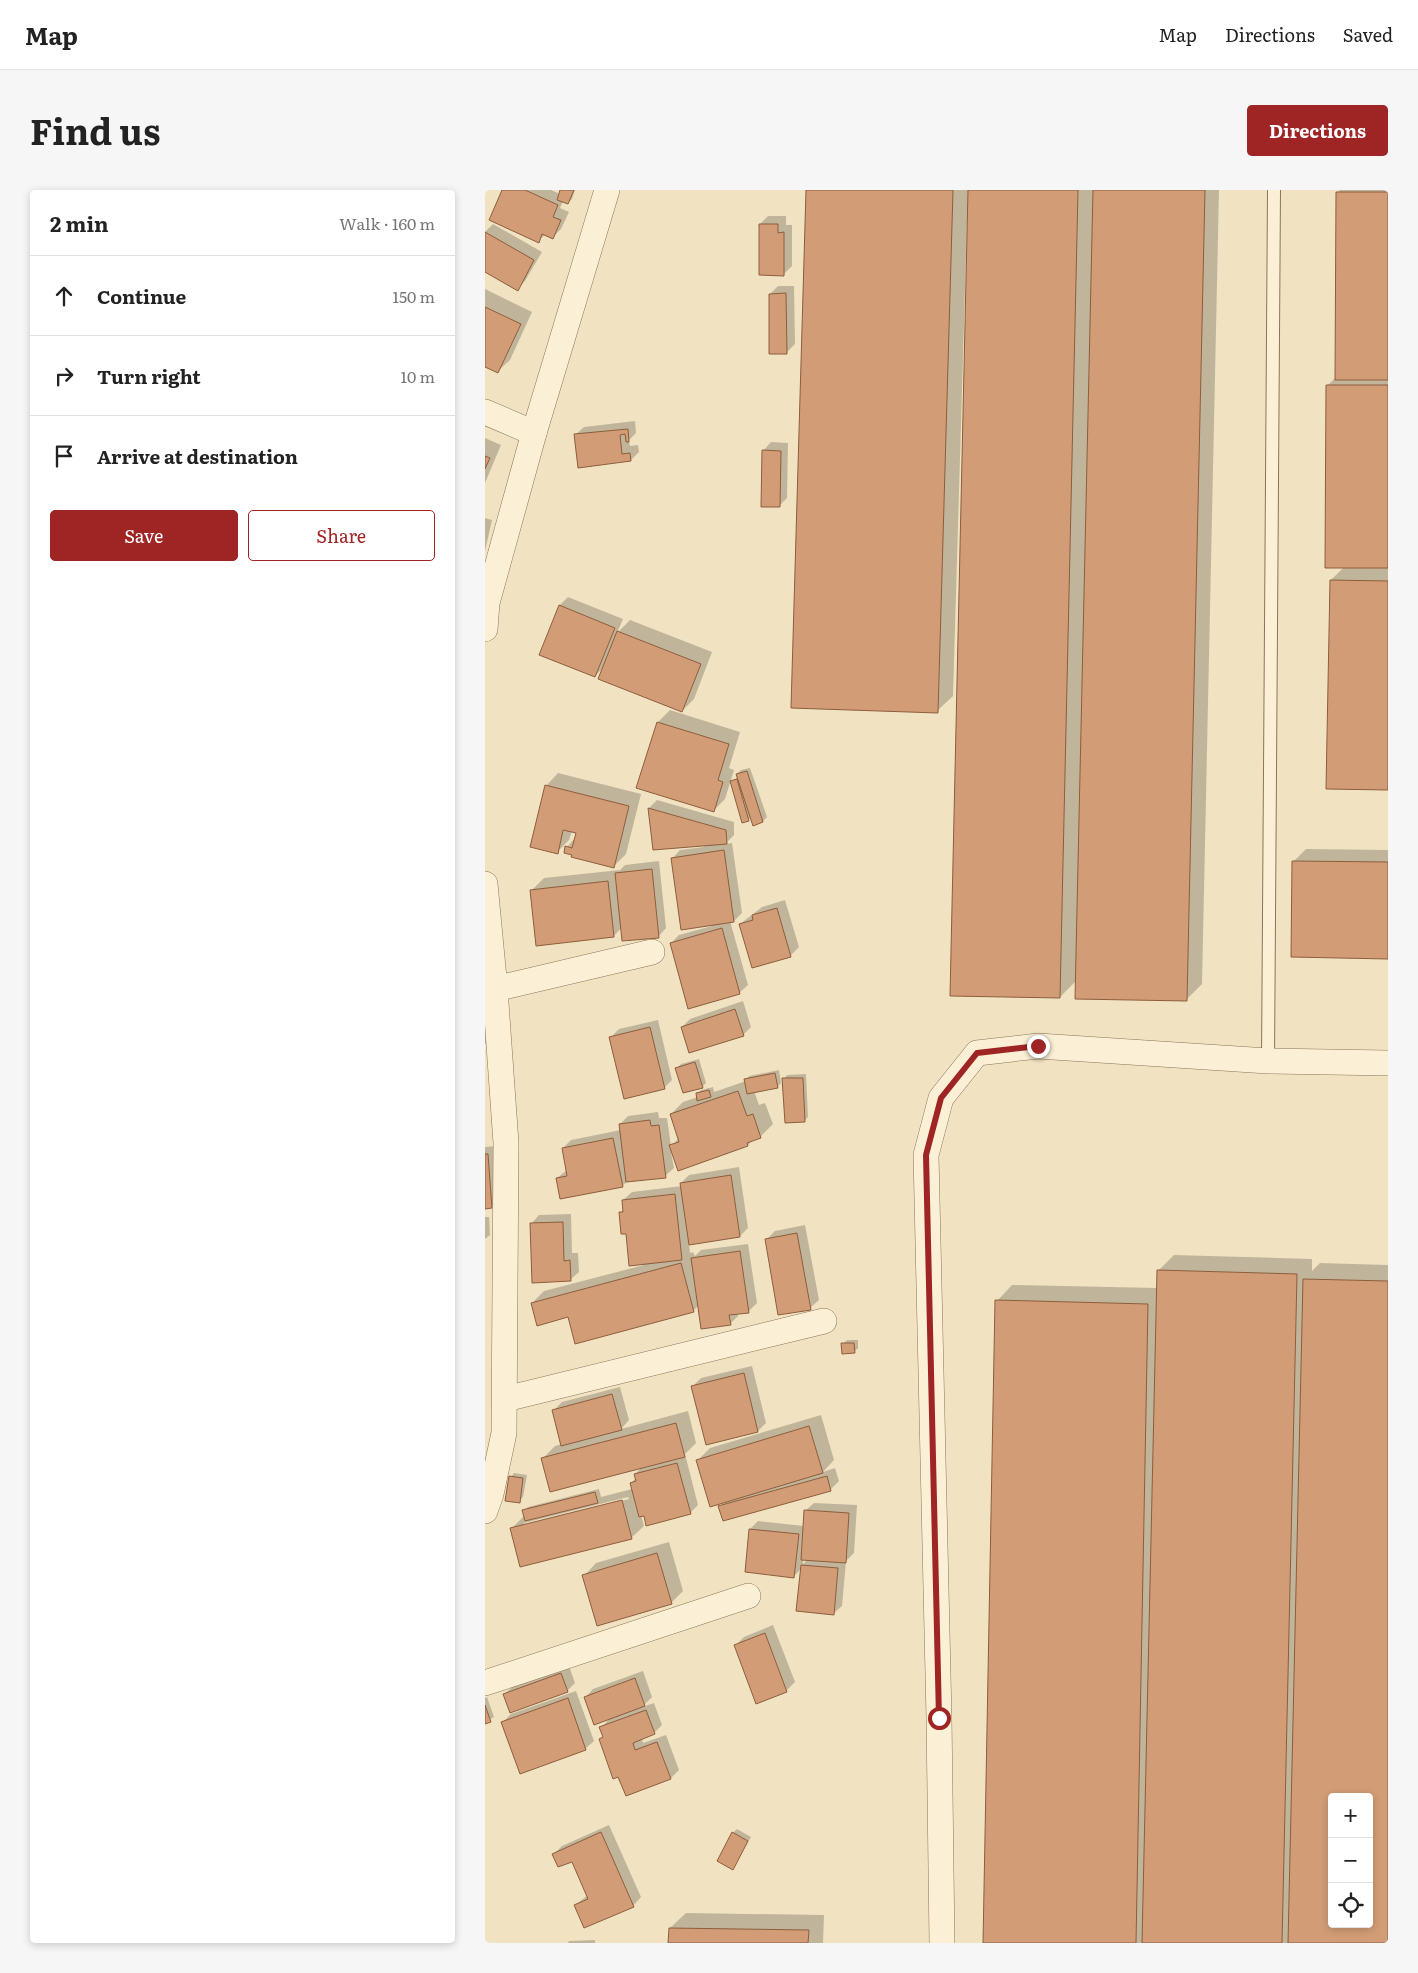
<!DOCTYPE html>
<meta charset="utf-8">
<style>
:root{--surface:#fff;--page:#f6f6f6;--text:#222;--muted:#767676;--line:#e0e0e0;--accent:#9f2424}
body{margin:0;font-family:Literata,serif;background:var(--page);color:var(--text)}
.controls{position:absolute;right:15px;bottom:15px;display:grid;overflow:hidden;border-radius:5px;box-shadow:0 2px 8px #0003}
.controls button{width:45px;height:45px;display:grid;place-items:center;padding:0;border:0;border-bottom:1px solid var(--line);background:var(--surface);color:var(--text);font:25px sans-serif}
.stop{position:absolute;width:15px;height:15px;margin:-11px;border:4px solid #9f2424;border-radius:50%;background:#fff}
.stop.end{background:#9f2424;border-color:#fff;box-shadow:0 1px 5px #0008}
.list{margin:0;padding:0;list-style:none}
h2{display:flex;justify-content:space-between;align-items:center;height:65px;margin:0;padding:0 20px;font-size:21px}
h2 small{font-size:16px;font-weight:400;color:var(--muted)}
.list li{display:grid;grid-template-columns:32px 1fr auto;gap:15px;align-items:center;box-sizing:border-box;height:80px;padding:0 20px;border-top:1px solid var(--line)}
.list b{display:block;font-size:19px;white-space:nowrap}
.list em{font-size:16px;font-style:normal;color:var(--muted)}
.actions{display:flex;gap:10px;padding:15px 20px}
.actions a{flex:1;padding:11px 0;border:1px solid var(--accent);border-radius:5px;text-align:center;font-size:18px;color:var(--accent)}
.actions .main{background:var(--accent);color:#fff}
.icon{flex:none;width:28px;height:28px;fill:none;stroke:currentColor;stroke-width:2;stroke-linecap:round;stroke-linejoin:round}
.map{position:relative;flex:none;width:903px;height:1753px;overflow:hidden;border-radius:5px}
header{display:flex;align-items:center;gap:30px;box-sizing:border-box;height:70px;padding:0 25px;background:var(--surface);border-bottom:1px solid var(--line)}
header strong{font-size:24px}
nav{display:flex;gap:28px;margin-inline-start:auto;font-size:18px}
.intro{display:flex;align-items:center;justify-content:space-between;box-sizing:border-box;height:120px;padding:0 30px}
h1{margin:0;font-size:35px}
.button{padding:12px 22px;border-radius:5px;background:var(--accent);color:#fff;font-size:18px;font-weight:700}
main{display:flex;gap:30px;padding:0 30px}
aside{flex:1;background:var(--surface);border-radius:5px;box-shadow:0 2px 8px #0003}
.map>svg:first-child{display:block}
.shadow{fill:#0003;fill-rule:evenodd}
.building{fill:#d29d76;stroke:#8d5d3c;fill-rule:evenodd}
.lines{fill:none;stroke-linecap:round;stroke-linejoin:round}
.lane-casing{stroke:#8c7458;stroke-width:14}
.street-casing{stroke:#8c7458;stroke-width:26}
.lane{stroke:#fbf0d6;stroke-width:12}
.street{stroke:#fbf0d6;stroke-width:25}
.route{stroke:#9f2424;stroke-width:6}
</style>
<header>
<strong>Map</strong>
<nav><a>Map</a><a>Directions</a><a>Saved</a></nav>
</header>
<div class="intro"><h1>Find us</h1><a class="button">Directions</a></div>
<main>
<aside>
<h2>2 min<small>Walk · 160 m</small></h2>
<ul class="list">
<li><svg class="icon" aria-label="ahead" viewBox="0 0 24 24"><path d="M12 20V5M6 11l6-6 6 6"/></svg><div><b>Continue</b></div><em>150 m</em></li>
<li><svg class="icon" aria-label="right" viewBox="0 0 24 24"><path d="M7 20v-9h11M14 6l5 5-5 5"/></svg><div><b>Turn right</b></div><em>10 m</em></li>
<li><svg class="icon" aria-label="arrive" viewBox="0 0 24 24"><path d="M6 21V4h12l-3 4 3 4H6"/></svg><div><b>Arrive at destination</b></div></li>
</ul>
<div class="actions"><a class="main">Save</a><a>Share</a></div>
</aside>
<div class="map">
<svg width="903" height="1753" viewBox="0 0 903 1753">
<rect width="100%" height="100%" fill="#f1e3c2"/>
<!-- shadow -->
<g class="shadow">
<path d="M18,0H66L75,4L77,0H90L87,9L83,13L78,11L75,18L84,22L76,39L68,47L61,44L53,51Z"/>
<path d="M322,0H734L717,794L701,810L592,790L575,807L484,31H482L468,506L452,521Z"/>
<path d="M855,0H903V599L843,598L846,390L860,376L842,196L851,187L852,3Z"/>
<path d="M283,26H301V35H307V76L299,84L275,34Z"/>
<path d="M8,34L57,62L40,91L32,99L0,81V42Z"/>
<path d="M293,96H309L310,154L301,163L285,104Z"/>
<path d="M0,99L47,122L25,170L12,182L0,176Z"/>
<path d="M150,231L151,243L144,250L145,256L153,255L154,262L146,270L90,245L99,237Z"/>
<path d="M0,248L16,255L0,293Z"/>
<path d="M286,252L303,253L302,308L294,316L278,261Z"/>
<path d="M0,328L7,330L0,361Z"/>
<path d="M83,407L138,429L132,443L145,430L227,462L209,509L197,521L120,476L110,486L75,415Z"/>
<path d="M185,520L255,542L244,578L249,580L240,609L228,621L153,598L173,532Z"/>
<path d="M265,578L282,627L278,631L268,634L266,627L263,630L246,592L253,587L252,584L256,580Z"/>
<path d="M73,583L156,604L141,664L129,676L82,657L91,647L93,642L87,641L84,650L72,662L61,596Z"/>
<path d="M172,610L249,632V645L240,654L247,653L257,723L249,731H245L263,795L254,803L186,753L194,745L227,736L187,669L195,660L219,657L218,655L164,618Z"/>
<path d="M821,659L903,660V768L807,766L809,671Z"/>
<path d="M174,671L181,738L173,747L137,737L129,746L47,700L59,688L135,680L140,675Z"/>
<path d="M300,710L314,757L305,766L255,734L277,717Z"/>
<path d="M258,811L266,837L258,845L197,837L205,829Z"/>
<path d="M0,824L3,852L0,854Z"/>
<path d="M173,830L187,890L179,898L126,847L134,839Z"/>
<path d="M214,869L221,893L217,897L192,878L196,874Z"/>
<path d="M294,880L296,893L292,897L269,901L274,915L280,913L288,934L275,947L269,949L263,955L186,962L189,978L180,986L143,991L137,996L72,988L82,980L78,958L86,950L136,940L135,934L143,926L173,922L174,928H182L186,956L194,948L186,924L198,912L213,907L212,904L216,900L228,897L229,902L261,891L264,886Z"/>
<path d="M321,884L323,927L319,931L299,889L302,885Z"/>
<path d="M11,956L15,1009L6,1017L0,1018V957Z"/>
<path d="M254,977L263,1038L255,1046L204,1054L205,1063L208,1062L210,1066L216,1060L263,1054L272,1113L264,1121L253,1123V1126L245,1134L214,1115L208,1121L84,1126L47,1113L59,1101L159,1075L142,1042L135,1023L139,1019L138,1010L147,1002L197,996L196,993L204,985Z"/>
<path d="M86,1024L87,1063H93L94,1082L85,1090L46,1034L54,1025Z"/>
<path d="M0,1027H4L5,1045L0,1049Z"/>
<path d="M320,1035L334,1110L325,1118L282,1049L290,1041Z"/>
<path d="M689,1065L827,1069V1081L835,1073L903,1075V1753H500L512,1111L527,1095L673,1098V1081ZM847,1607H884V1734H847Z"/>
<path d="M362,1150H373V1158L369,1162L358,1154Z"/>
<path d="M267,1176L281,1233L273,1241L208,1196L216,1188Z"/>
<path d="M135,1197L144,1230L136,1239L203,1221L211,1253L200,1264L213,1315L205,1323L156,1325L159,1336L146,1348L27,1338L39,1326V1321L43,1317L114,1299L116,1307L147,1299L146,1293L151,1288L150,1284L158,1276L58,1268L70,1256L77,1254L69,1220L77,1212ZM143,1307L144,1309L39,1336V1333Z"/>
<path d="M336,1225L349,1270L338,1282L350,1278L354,1291L345,1300L235,1317L241,1311L213,1270L225,1258Z"/>
<path d="M29,1283L42,1285L38,1307L34,1311L26,1287Z"/>
<path d="M329,1313L372,1315L369,1363L361,1371L357,1416L348,1424L316,1379L309,1386L265,1339L273,1331L319,1336L320,1321ZM318,1369H323L318,1374Z"/>
<path d="M184,1352L198,1401L186,1413L99,1386L111,1373Z"/>
<path d="M288,1435L310,1492L301,1501L251,1455L259,1447Z"/>
<path d="M84,1476L90,1493L82,1501L19,1505L28,1496Z"/>
<path d="M158,1481L167,1507L157,1517L169,1513L177,1535L169,1543L157,1548L158,1553L181,1545L194,1580L186,1588L141,1605L115,1549L119,1546L116,1538L126,1527L100,1508L108,1499Z"/>
<path d="M91,1501L109,1551L100,1559L18,1532L26,1524Z"/>
<path d="M2,1507L9,1527L0,1532V1508Z"/>
<path d="M124,1635L156,1707L148,1716L90,1715L103,1705L87,1670L69,1664L77,1656Z"/>
<path d="M252,1639L266,1647L248,1678V1643Z"/>
<path d="M201,1723L339,1725L338,1753H185V1738Z"/>
<path d="M110,1750V1753H83L84,1751Z"/>
</g>
<!-- building -->
<g class="building">
<path d="M17,0H40L73,15L68,27L76,30L68,49L57,44L54,53L4,30Z"/>
<path d="M75,0H89L83,14L72,10Z"/>
<path d="M321,0H468L453,523L306,518Z"/>
<path d="M483,0H593L575,808L465,806Z"/>
<path d="M608,0H720L702,811L590,809Z"/>
<path d="M851,2H903V190H850Z"/>
<path d="M274,34H293V43L299,42V86L274,85Z"/>
<path d="M0,42L49,70L33,101L0,82Z"/>
<path d="M301,103L302,164H284V104Z"/>
<path d="M0,117L36,134L13,183L0,177Z"/>
<path d="M841,195H903V378H840Z"/>
<path d="M143,239L144,252H141L140,244L135,245L137,264L145,263L146,271L93,278L89,244Z"/>
<path d="M277,260L296,261L295,317H276Z"/>
<path d="M0,266L5,268L0,279Z"/>
<path d="M845,390L903,391V600L841,599Z"/>
<path d="M74,415L130,438L110,487L54,465Z"/>
<path d="M132,441L216,474L197,522L113,489Z"/>
<path d="M172,532L244,554L233,590L238,592L229,622L151,598Z"/>
<path d="M262,581L278,632L268,636L251,584Z"/>
<path d="M252,589L264,631L257,633L245,591Z"/>
<path d="M60,595L144,616L129,678L86,667L87,665L79,663L80,656L87,658L91,643L78,640L73,664L45,657Z"/>
<path d="M163,618L241,640L242,654L168,660Z"/>
<path d="M239,660L249,732L196,740L186,668Z"/>
<path d="M807,671L903,672V769L806,767Z"/>
<path d="M167,679L174,748L137,751L130,683Z"/>
<path d="M123,691L129,747L51,756L45,700Z"/>
<path d="M292,718L306,767L267,778L254,734L268,730L267,725Z"/>
<path d="M237,738L255,804L203,819L185,753Z"/>
<path d="M250,819L259,846L204,863L196,837Z"/>
<path d="M165,837L180,899L139,909L124,847Z"/>
<path d="M210,872L218,898L198,903L190,878Z"/>
<path d="M290,883L293,898L262,904L259,889Z"/>
<path d="M297,888H318L320,932L300,933Z"/>
<path d="M224,900L226,907L212,911L211,903Z"/>
<path d="M253,901L262,926L268,924L276,948L262,953L263,956L193,981L184,955L194,952L185,924Z"/>
<path d="M165,930L166,936L174,935L181,988L141,992L134,934Z"/>
<path d="M128,948L138,997L75,1009L71,988L82,986L77,958Z"/>
<path d="M0,964H3L7,1018L0,1019Z"/>
<path d="M246,985L255,1047L204,1055L195,993Z"/>
<path d="M190,1004L197,1070L144,1076L141,1044H136L134,1022H138L137,1010Z"/>
<path d="M78,1032L79,1071L85,1070L86,1091L47,1093L45,1033Z"/>
<path d="M312,1043L326,1120L293,1125L280,1049Z"/>
<path d="M255,1061L264,1123L244,1125L246,1135L216,1139L206,1068Z"/>
<path d="M196,1073L209,1122L90,1154L83,1127L52,1136L46,1113Z"/>
<path d="M672,1080L812,1084L797,1753H657Z"/>
<path d="M818,1089L903,1091V1753H803ZM847,1607H884V1734H847Z"/>
<path d="M510,1110L663,1114L651,1753H498Z"/>
<path d="M356,1153H369L370,1163L357,1164Z"/>
<path d="M259,1183L273,1242L221,1255L206,1196Z"/>
<path d="M127,1204L137,1240L76,1256L67,1220Z"/>
<path d="M191,1233L200,1267L65,1302L56,1268Z"/>
<path d="M324,1236L338,1283L225,1317L211,1270Z"/>
<path d="M192,1273L206,1324L161,1336L159,1326L154,1327L145,1293L151,1291L149,1284Z"/>
<path d="M24,1286L38,1288L35,1313L20,1311Z"/>
<path d="M342,1286L346,1301L238,1331L233,1316Z"/>
<path d="M110,1302L113,1313L40,1331L37,1320Z"/>
<path d="M137,1310L147,1349L35,1377L25,1338Z"/>
<path d="M319,1320L364,1323L361,1373L316,1370Z"/>
<path d="M264,1339L314,1344L309,1388L260,1382Z"/>
<path d="M172,1363L187,1414L112,1436L97,1385Z"/>
<path d="M316,1375L353,1378L349,1425L311,1421Z"/>
<path d="M280,1443L302,1502L271,1514L249,1455Z"/>
<path d="M76,1483L83,1502L25,1523L18,1504Z"/>
<path d="M150,1488L160,1516L109,1535L99,1507Z"/>
<path d="M83,1508L101,1560L35,1584L16,1532Z"/>
<path d="M0,1515L6,1532L0,1534Z"/>
<path d="M161,1520L170,1544L148,1553L150,1560L172,1552L186,1589L141,1606L133,1587L128,1589L114,1549L118,1547L114,1537Z"/>
<path d="M116,1642L149,1717L99,1738L89,1715L103,1709L87,1672L73,1677L67,1664Z"/>
<path d="M247,1642L263,1651L248,1680L232,1671Z"/>
<path d="M184,1738L324,1740L323,1753H183Z"/>
</g>
<g class="lines">
<defs>
<path id="lane" d="M783,871L789,0"/>
<g id="street">
<path d="M0,222L49,243"/>
<path d="M0,439L2,413L49,243L122,0"/>
<path d="M0,694L10,799L21,953L19,1243L6,1304L0,1321"/>
<path d="M10,799L167,762"/>
<path d="M20,1209L339,1131"/>
<path d="M0,1493L263,1406"/>
<path d="M457,1753L454,1528L441,965L456,908L492,863L553,856L783,871L903,873"/>
</g>
</defs>
<!-- lane casing -->
<use href="#lane" class="lane-casing"/>
<!-- street casing -->
<use href="#street" class="street-casing"/>
<!-- lane -->
<use href="#lane" class="lane"/>
<!-- street -->
<use href="#street" class="street"/>
</g>
<g class="lines">
<!-- route -->
<path class="route" d="M454,1528L441,965L456,908L492,863L553,856"/>
</g>
</svg>
<div class="controls">
<button>+</button>
<button>−</button>
<button><svg class="icon" aria-label="locate" viewBox="0 0 24 24"><circle cx="12" cy="12" r="6"/><path d="M12 2v4M12 18v4M2 12h4M18 12h4"/></svg></button>
</div>
<div class="stop" style="left:454px;top:1528px"></div>
<div class="stop end" style="left:553px;top:856px"></div>
</div>
</main>
